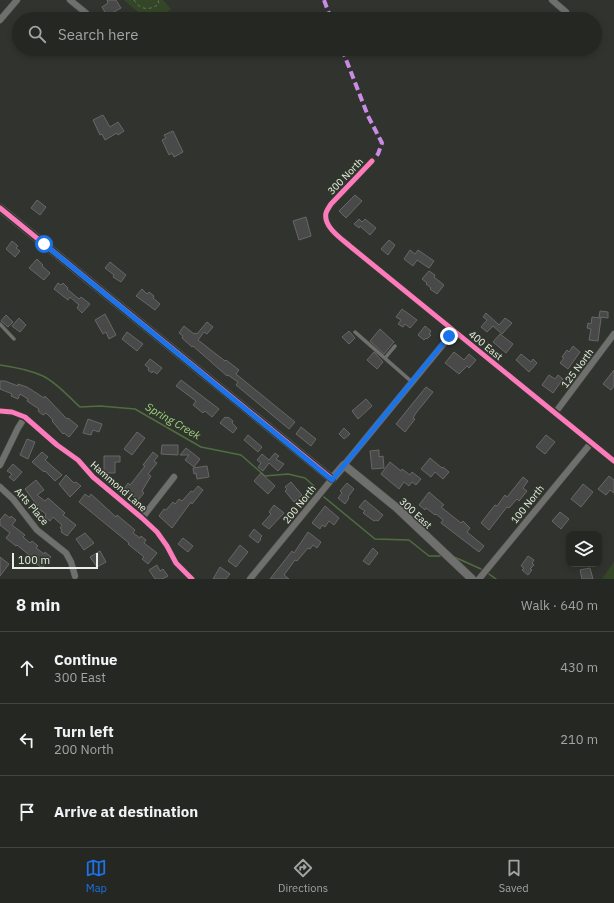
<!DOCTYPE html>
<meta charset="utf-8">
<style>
:root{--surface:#252722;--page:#2d2f2a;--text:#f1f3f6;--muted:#a3a5a5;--line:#424440;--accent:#1a73e8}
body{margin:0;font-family:"IBM Plex Sans",sans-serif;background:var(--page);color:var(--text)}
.controls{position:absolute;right:12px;bottom:12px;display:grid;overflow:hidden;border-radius:8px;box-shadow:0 2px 6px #0003}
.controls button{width:36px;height:36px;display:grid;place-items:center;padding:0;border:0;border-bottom:1px solid var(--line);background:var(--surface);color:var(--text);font:20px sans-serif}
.scale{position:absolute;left:12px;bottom:10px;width:86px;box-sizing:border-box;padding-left:4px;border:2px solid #eaefe7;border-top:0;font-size:11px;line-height:14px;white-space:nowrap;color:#eaefe7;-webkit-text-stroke:3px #30372b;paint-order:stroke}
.stop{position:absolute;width:12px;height:12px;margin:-9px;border:3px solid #1a73e8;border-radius:50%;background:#fff}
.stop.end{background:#1a73e8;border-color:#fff;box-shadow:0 1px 4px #0008}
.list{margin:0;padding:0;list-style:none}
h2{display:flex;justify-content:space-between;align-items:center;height:52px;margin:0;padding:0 16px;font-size:17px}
h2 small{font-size:13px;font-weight:400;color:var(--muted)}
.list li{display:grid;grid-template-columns:26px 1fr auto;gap:12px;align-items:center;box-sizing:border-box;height:72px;padding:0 16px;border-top:1px solid var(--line)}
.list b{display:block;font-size:15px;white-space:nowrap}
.list p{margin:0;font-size:13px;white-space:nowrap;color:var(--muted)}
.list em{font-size:13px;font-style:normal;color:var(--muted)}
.icon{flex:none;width:22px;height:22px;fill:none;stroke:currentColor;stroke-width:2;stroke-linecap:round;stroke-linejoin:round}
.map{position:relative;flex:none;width:614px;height:579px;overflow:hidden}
.search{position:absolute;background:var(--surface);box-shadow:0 2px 6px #0003;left:12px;right:12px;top:12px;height:44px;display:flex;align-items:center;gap:10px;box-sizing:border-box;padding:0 14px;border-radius:22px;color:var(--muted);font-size:15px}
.sheet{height:268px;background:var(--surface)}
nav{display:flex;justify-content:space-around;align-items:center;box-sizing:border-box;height:56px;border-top:1px solid var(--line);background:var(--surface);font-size:11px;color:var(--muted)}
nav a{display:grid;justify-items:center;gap:2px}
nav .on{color:var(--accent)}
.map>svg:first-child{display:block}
.green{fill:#334726}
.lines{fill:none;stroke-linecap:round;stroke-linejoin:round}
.stream{stroke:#516d40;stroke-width:1.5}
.building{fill:#484948;stroke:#676767}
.service-casing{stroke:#4f514c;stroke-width:4}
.minor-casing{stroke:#4f514c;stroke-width:7}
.tertiary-casing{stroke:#4f514c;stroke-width:9}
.path{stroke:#6d706c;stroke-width:1;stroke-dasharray:3 3;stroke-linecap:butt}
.service{stroke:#6f706e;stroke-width:3}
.minor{stroke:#6f706e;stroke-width:6}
.tertiary{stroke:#6f706e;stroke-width:8}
.quiet{stroke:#ca8be6;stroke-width:4;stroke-dasharray:8 4;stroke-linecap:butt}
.cycleway-casing{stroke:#30372b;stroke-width:8}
.cycleway{stroke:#fd7abc;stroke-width:5}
.route{stroke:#1a73e8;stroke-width:5}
.labels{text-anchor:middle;stroke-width:3;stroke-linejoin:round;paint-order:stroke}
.street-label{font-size:10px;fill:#eaefe7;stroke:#30372b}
.water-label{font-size:11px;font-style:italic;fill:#a1d087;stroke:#30372b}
</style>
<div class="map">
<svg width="614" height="579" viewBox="0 0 614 579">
<rect width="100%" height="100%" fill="#31342e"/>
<!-- green -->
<g class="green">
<path d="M124,0H163L171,9L159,19H146Z"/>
<path d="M614,562V579H602Z"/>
</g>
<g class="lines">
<!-- stream -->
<g class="stream">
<path d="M0,365C14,367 30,370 43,376C57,383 69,397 80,407L100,406L135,409L201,447L241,455L265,476L288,474L305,478L314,486"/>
<path d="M324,497L375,539L409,540L429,556H440"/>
<path d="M452,556L481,569"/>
<path d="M489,574L496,579"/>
</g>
</g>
<!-- building -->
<g class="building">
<path d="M107,0H116L121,8L107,16L102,7L108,3Z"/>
<path d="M103,115L110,127L118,122L124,131L118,135L117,133L105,140L102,134L100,135L93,120Z"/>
<path d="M173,131L183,152L174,157L172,153L169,155L162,140L166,138L164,135Z"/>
<path d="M355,195L362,201L346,218L339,211Z"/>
<path d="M37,200L46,207L40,215L31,208Z"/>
<path d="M306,217L311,236L299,240L293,221Z"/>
<path d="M359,219L362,222L365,219L376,228L370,235L360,226L359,228L354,224Z"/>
<path d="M389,240L395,245L388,255L381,249Z"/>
<path d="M12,241L18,246L16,248L20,251L15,257L6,249Z"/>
<path d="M410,250L415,254L418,250L434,261L429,268L417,260L413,266L404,259Z"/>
<path d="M37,259L43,265L42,266L50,273L44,280L29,268Z"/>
<path d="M110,262L126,275L121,282L113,277L114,275L105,268Z"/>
<path d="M429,271L435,275L434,277L444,285L437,294L430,289L431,288L426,284L427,283L422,279Z"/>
<path d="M58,283L61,285L63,283L68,288L67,289L79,299L81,297L90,304L82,313L77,308L79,305L70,297L68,300L54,289Z"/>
<path d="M142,289L147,294L149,292L154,296L153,298L160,304L155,310L136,296Z"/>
<path d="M402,309L417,320L410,328L405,324L403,327L398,324L401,320L396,317Z"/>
<path d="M600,311L608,312V318L599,317Z"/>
<path d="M486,313L499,325L505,318L512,323L502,334L493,326L487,332L481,327L487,320L483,317Z"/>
<path d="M105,314L116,335L109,339L106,332L103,334L95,320Z"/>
<path d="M6,315L13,322L8,327L1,321Z"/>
<path d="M592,317L601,318L598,341L589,340L591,329L587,328L588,323L591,324Z"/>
<path d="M19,318L26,325L20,332L12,326Z"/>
<path d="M207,322L213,327L207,334L204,332L198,340L225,361L226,360L239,370L236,374L295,422L289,429L236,385L238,382L228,375L227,376L193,346L192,347L182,338L183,336L179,333L184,326L194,334L195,333L197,334Z"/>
<path d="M425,326L431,331L429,334L431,335L427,339L426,338L424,340L418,335Z"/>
<path d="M380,329L394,342L384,354L370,341Z"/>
<path d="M349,331L355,338L349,344L342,337Z"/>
<path d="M127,332L143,344L137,351L122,339Z"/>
<path d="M500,334L513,344L506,353L493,342Z"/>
<path d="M573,346L580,352L568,369L560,363L564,358L562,357L567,350L569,352Z"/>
<path d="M374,352L383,362L377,369L367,360Z"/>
<path d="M454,352L464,360L469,354L476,360L469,368L467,366L459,374L445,363Z"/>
<path d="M521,354L531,362L533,359L537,363L529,372L516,360Z"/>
<path d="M150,359L162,368L157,374L153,371L152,373L148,370L149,368L145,365Z"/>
<path d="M614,370V386L611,390L603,384Z"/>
<path d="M549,375L555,379L558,375L563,379L553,393L542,385Z"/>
<path d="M181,380L219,409L212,417L205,411L203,413L193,405L196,401L176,386Z"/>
<path d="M0,381H5L18,386V384L27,387L44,398L45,396L67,419L68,418L78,426L69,437L64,433L63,434L52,421L53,420L46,413L43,415L38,411L39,409L27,401L28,399L20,394L18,399L11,396L12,394L0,389Z"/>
<path d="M426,387L433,392L416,413L413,418L415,419L405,432L396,424Z"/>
<path d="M366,399L372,406L358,419L352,411Z"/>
<path d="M225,417L227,418L228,417L233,421L232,423L237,428L233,433L220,423Z"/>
<path d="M88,419L102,424L99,432L93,430L91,435L83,433Z"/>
<path d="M301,427L316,439L311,446L296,434Z"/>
<path d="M344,428L350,434L344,439L339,434Z"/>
<path d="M137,432L145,438L132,455L124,449Z"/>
<path d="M248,435L262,447L258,452L244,440Z"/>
<path d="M546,435L555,442L545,454L536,447Z"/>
<path d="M27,439L35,442L28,459L20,455Z"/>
<path d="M162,445H178V455L161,454Z"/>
<path d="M186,448L200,459L194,467L185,460L189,455H180Z"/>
<path d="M379,450V457L383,456L384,468L372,469L370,451Z"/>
<path d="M42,452L48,457L45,460L62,475L55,481L45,471L44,472L32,462Z"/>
<path d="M153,452L158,456L154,461L157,463L148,474L151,476L142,491L144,493L138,500L124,489L128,483L130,485L145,466L143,465Z"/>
<path d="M275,453L279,456L276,459L284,464L278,471L269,463L263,471L258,467L261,463L257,460L262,454L269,460Z"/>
<path d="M104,456H120V462H115V473H104Z"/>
<path d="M430,458L442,468L443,467L449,472L443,479L435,472L431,477L421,469Z"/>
<path d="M390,462L401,471L402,469L410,475L412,472L421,479L416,485L412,482L409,486L404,482L399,489L381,474Z"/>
<path d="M13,464L22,472L14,481L9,477L12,474L7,471Z"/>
<path d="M207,466L209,477L197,479L196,473L194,474L193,468Z"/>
<path d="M261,473L275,486L268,494L254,481Z"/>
<path d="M66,475L74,483L76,482L81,486L70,497L59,484Z"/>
<path d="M609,476L614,480V493L610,490L606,495L598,489Z"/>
<path d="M523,477L528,481L523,488L527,491L519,501L517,499L509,508L507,507L489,530L481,523L495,505L497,506L505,495L507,497Z"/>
<path d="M36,480L44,490L37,495L45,501L48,498L65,513L63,515L76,525L67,536L61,532L62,530L60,528L62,525L53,517L50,521L45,517L46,514L39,509L40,508L36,504L25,489Z"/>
<path d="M291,482L302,495L294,502L285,491L287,489L285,487Z"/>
<path d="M347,483L354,489L348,497L349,498L345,504L338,498L342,493L340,491Z"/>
<path d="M583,484L593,492L581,507L571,499Z"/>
<path d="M198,486L203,490L192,504L191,502L172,528L159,516L164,509L166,510L173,502L175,504L179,499L182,501L191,491L193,492Z"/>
<path d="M429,492L444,505L441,507L461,523L463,521L470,528L467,532L484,546L479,552L441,523L443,520L436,514L435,515L426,508L425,510L419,505Z"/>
<path d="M85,494L89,497L91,494L116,517L117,515L135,530L133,533L140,538L141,536L146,540L144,543L157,553L148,564L142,559L144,557L128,544L129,543L79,502Z"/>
<path d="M365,500L383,515L378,521L376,520L374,521L363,513L365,511L359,507Z"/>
<path d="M274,505L284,513L269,529L262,524L271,514L269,512Z"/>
<path d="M325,506L339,518L334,525L329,521L325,527L322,525L320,529L312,523Z"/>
<path d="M560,512L569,519L561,529L552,521Z"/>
<path d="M5,514L10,518L11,516L16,520L12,525L25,535L23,537L30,543L32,541L38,546L36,548L44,554L45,552L51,557L42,568L33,561L34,559L17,545L16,546L6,538L10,533L0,525V520Z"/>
<path d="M254,529L262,536L260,538L261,539L258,543L249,536Z"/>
<path d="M308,532L321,542L317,548L313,545L310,549L308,548L297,561L295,560L284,575L289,579H270L292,551L294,553Z"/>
<path d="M85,533L94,543L84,550L76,539Z"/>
<path d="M183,538L193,546L188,552L178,544Z"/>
<path d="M240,545L248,552L236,567L228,561Z"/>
<path d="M373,548L378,553L369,565L363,561Z"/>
<path d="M100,551L106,562L97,567L90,557Z"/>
<path d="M528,556L534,560L532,563L534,565L530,569L532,570L528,575L522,570L524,568L521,566Z"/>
<path d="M0,557L9,564L0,576Z"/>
<path d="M157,565L160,571L163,569L168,576L162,579H155L149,570Z"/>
<path d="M220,567L230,574L226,579H213Z"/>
<path d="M590,568L593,579H582L580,570Z"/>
</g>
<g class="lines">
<defs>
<g id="service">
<path d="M0,324L14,339"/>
<path d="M355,332L412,382"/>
<path d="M385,358L395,346"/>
</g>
<g id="minor">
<path d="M70,0L86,13"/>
<path d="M552,0L566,12"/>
<path d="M0,20L17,0"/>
<path d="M372,161L331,204C329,207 327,210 326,213C323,227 342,239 351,247L614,461"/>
<path d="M0,411L12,412L25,417L57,445L78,460L93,477L142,518L157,532L167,546L176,563L192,579"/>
<path d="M555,413L614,334"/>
<path d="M0,465L18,428L25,417"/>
<path d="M344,465L454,331"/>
<path d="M0,487L13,499L37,530L66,553L71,562L75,576"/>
<path d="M142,518L174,477"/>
<path d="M250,579L332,479"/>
<path d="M479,579L591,443"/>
</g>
<path id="tertiary" d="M0,208L332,479L344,465L397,508L472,579"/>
</defs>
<!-- service casing -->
<use href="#service" class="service-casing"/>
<!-- minor casing -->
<use href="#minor" class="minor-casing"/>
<!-- tertiary casing -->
<use href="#tertiary" class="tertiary-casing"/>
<!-- path -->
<path class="path" d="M134,0C140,10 149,11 159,4L158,0"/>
<!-- service -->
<use href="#service" class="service"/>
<!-- minor -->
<use href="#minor" class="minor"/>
<!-- tertiary -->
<use href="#tertiary" class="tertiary"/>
<!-- quiet -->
<g class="quiet">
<path d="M324,0L331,19"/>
<path d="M342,49L368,116L382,143L378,154L372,161"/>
</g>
<defs>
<g id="cycleway">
<path d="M372,161L331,204C329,207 327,210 326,213C323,227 342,239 351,247L614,461"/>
<path d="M0,208L332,479"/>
<path d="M0,411L12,412L25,417L57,445L78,460L93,477L142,518L157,532L167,546L176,563L192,579"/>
</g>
</defs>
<!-- cycleway casing -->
<use href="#cycleway" class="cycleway-casing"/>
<!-- cycleway -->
<use href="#cycleway" class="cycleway"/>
</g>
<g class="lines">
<!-- route -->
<path class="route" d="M44,244L332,480L449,336"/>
</g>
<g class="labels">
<!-- street labels -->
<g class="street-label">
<text transform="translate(345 176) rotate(-46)" y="4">300 North</text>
<text transform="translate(486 345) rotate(39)" y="4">400 East</text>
<text transform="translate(577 368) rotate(-53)" y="4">125 North</text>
<text transform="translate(119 486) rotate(41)" y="4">Hammond Lane</text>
<text transform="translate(299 504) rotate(-51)" y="4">200 North</text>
<text transform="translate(527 504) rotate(-51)" y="4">100 North</text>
<text transform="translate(32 506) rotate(49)" y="4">Arts Place</text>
<text transform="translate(416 513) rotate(43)" y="4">300 East</text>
</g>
<!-- water labels -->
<g class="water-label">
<text transform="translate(173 421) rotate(30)" y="4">Spring Creek</text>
</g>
</g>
</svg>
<div class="controls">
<button><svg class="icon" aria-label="layers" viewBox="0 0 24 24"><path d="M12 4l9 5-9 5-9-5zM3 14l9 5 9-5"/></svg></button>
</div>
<div class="scale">100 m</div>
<div class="stop" style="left:44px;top:244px"></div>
<div class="stop end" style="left:449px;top:336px"></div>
<div class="search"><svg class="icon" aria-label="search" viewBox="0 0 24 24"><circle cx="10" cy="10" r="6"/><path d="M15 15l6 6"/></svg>Search here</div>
</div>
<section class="sheet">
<h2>8 min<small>Walk · 640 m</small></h2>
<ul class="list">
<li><svg class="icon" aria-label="ahead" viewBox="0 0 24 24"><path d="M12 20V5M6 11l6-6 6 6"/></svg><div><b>Continue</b><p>300 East</p></div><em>430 m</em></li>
<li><svg class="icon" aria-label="left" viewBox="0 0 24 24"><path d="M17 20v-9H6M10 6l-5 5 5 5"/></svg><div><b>Turn left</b><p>200 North</p></div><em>210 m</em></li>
<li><svg class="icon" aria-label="arrive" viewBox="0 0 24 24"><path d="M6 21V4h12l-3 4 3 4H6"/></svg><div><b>Arrive at destination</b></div></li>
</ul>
</section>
<nav>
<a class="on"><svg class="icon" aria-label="map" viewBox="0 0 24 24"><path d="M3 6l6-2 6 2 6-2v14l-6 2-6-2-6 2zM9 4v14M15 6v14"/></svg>Map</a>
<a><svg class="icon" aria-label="directions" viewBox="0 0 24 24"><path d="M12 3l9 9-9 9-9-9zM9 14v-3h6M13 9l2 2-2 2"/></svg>Directions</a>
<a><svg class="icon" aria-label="saved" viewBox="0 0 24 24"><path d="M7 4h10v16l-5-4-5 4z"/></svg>Saved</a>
</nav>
